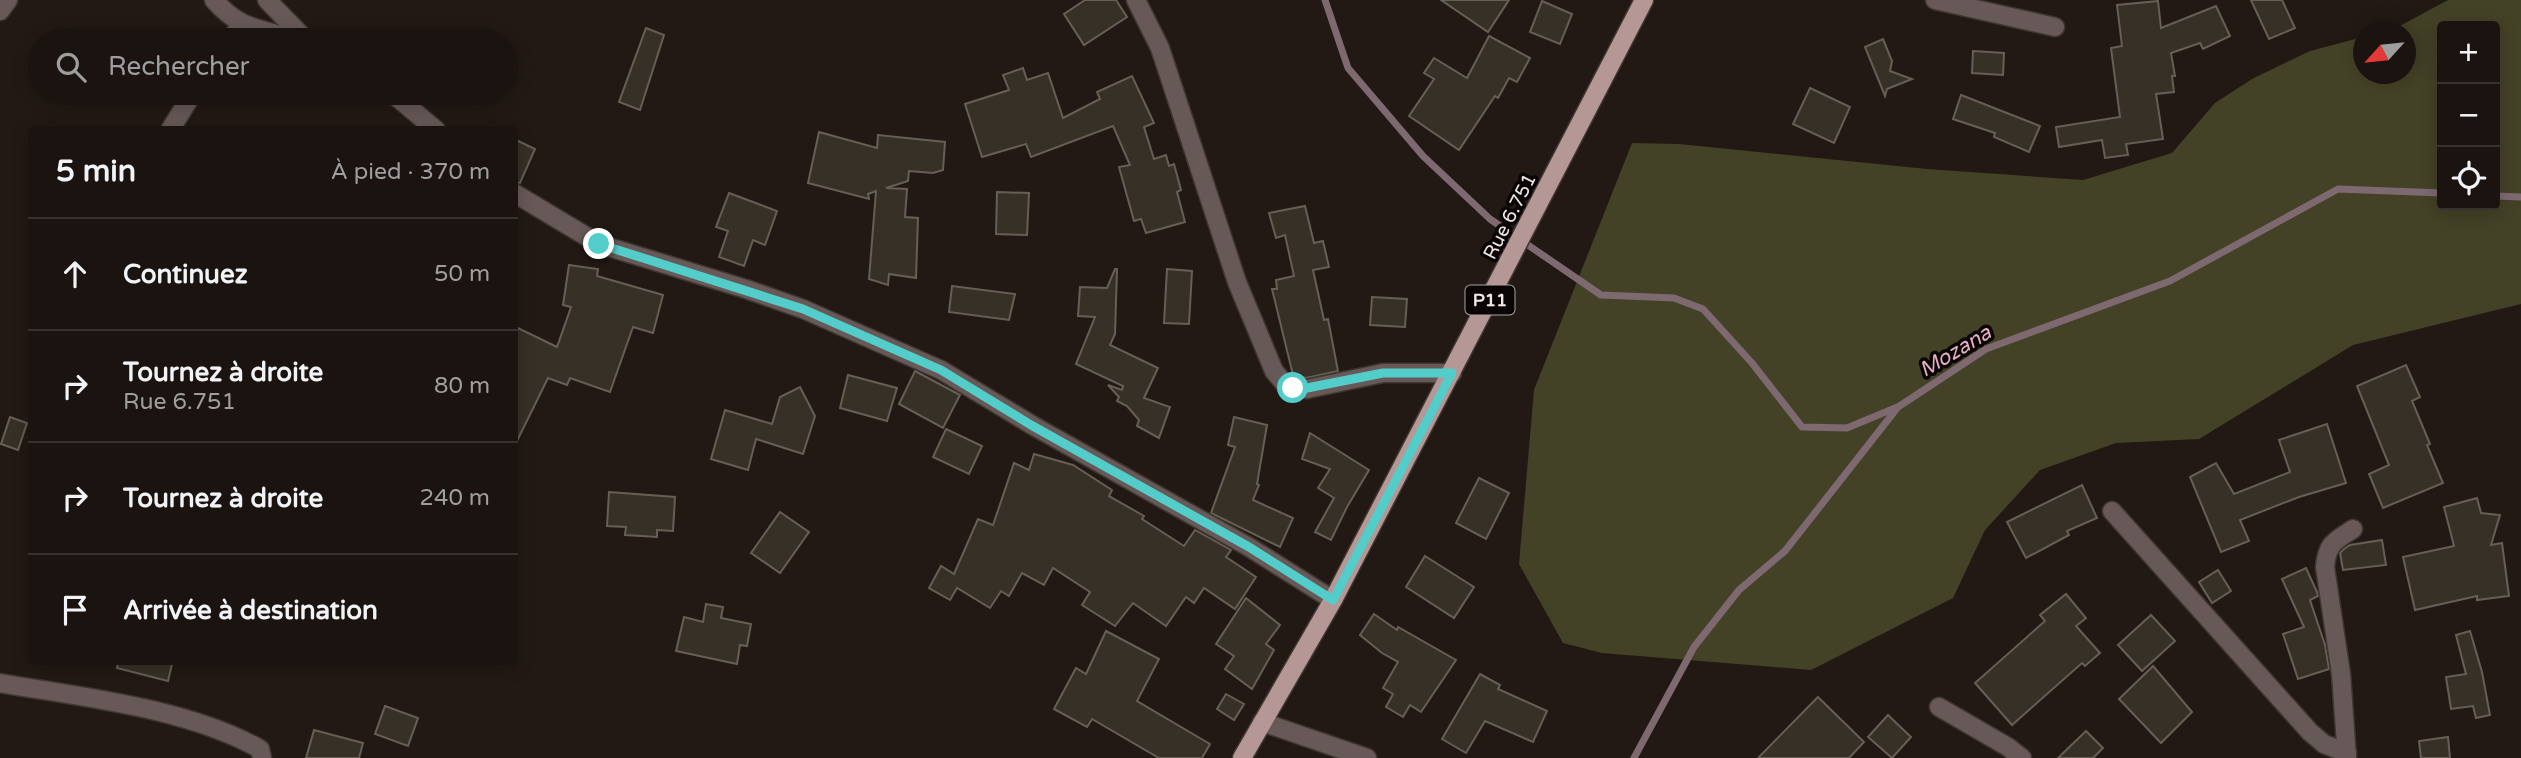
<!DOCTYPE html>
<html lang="fr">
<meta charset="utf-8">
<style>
:root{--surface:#1a130f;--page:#27201d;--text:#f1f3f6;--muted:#9f9e9e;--line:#38322f}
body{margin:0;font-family:"Varela Round",sans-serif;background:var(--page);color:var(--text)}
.controls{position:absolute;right:21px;top:21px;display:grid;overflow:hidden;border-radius:7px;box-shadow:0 4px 18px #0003}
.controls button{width:63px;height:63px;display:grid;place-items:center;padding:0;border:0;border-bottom:2px solid var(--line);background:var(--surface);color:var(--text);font:35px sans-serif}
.compass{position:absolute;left:2353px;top:21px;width:63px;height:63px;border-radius:50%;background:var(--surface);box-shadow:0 4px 18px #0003;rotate:243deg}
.stop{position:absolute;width:21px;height:21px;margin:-16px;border:5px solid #53cdc9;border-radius:50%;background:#fff}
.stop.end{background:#53cdc9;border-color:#fff;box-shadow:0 2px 7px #0008}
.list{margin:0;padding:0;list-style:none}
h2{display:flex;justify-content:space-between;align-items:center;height:91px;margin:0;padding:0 28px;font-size:30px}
h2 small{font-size:23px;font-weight:400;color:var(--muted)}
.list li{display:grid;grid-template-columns:46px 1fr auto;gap:21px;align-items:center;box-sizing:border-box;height:112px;padding:0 28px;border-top:2px solid var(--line)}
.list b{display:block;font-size:26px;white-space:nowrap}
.list p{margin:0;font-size:23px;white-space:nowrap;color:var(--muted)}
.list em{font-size:23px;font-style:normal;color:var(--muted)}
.icon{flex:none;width:38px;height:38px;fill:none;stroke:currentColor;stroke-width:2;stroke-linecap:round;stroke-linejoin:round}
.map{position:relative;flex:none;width:2521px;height:758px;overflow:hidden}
.search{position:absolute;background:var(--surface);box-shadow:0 4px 18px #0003;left:28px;top:28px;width:490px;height:77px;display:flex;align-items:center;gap:18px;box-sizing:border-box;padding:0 24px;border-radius:38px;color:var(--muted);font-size:26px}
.panel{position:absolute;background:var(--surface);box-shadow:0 4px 18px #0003;left:28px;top:126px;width:490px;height:539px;border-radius:7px}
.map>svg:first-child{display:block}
.green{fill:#434227;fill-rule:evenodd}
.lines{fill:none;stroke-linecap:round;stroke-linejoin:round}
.stream{stroke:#7e6971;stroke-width:7}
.building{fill:#363027;stroke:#665f56;stroke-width:2}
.minor-casing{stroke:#3f3631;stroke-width:21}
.primary-casing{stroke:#3f3631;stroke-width:21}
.minor{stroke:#675958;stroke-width:18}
.primary{stroke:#b59796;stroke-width:18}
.route{stroke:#53cdc9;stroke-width:9}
.labels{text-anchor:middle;stroke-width:7;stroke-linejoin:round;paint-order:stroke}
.shield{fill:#090504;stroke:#aaa4a2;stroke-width:2}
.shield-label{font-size:18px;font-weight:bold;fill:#efe8e5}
.street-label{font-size:19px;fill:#efe8e5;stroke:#090504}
.water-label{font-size:21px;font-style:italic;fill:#e7afc9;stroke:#090504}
</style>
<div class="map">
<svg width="2521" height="758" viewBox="0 0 2521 758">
<rect width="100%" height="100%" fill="#221914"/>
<!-- green -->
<path class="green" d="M2448,0H2521V304L2353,345L2199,439L2116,443L2040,470L1985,530L1953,598L1811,670L1602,653L1563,643L1519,564L1534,390L1632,143L1679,144L1927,169L2083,180L2172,153L2215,103L2252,79L2310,51L2363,37L2364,74H2406V32L2383,31L2396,28ZM2442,26H2495V205H2442Z"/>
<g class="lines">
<!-- stream -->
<g class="stream">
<path d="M1325,0L1348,68L1423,156L1490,219L1601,295L1674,298L1703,309L1752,363L1802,427L1847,428L1895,408"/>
<path d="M2495,196L2521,197"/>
<path d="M1634,758L1694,647L1739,590L1785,551L1898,407L1986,349L2170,281L2338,189L2442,193"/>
</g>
</g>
<!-- building -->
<g class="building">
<path d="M1085,0H1116L1127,17L1084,45L1064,14Z"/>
<path d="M1441,0H1509L1488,32Z"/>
<path d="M2251,0H2282L2295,28L2269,39Z"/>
<path d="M1542,1L1572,14L1560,44L1530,32Z"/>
<path d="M2158,1L2161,28L2216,6L2230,36L2203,49L2200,43L2171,53L2175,76H2172L2174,92L2156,94L2163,139L2126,144L2128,155L2105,158L2102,140L2059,147L2056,127L2120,117L2111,48L2122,46L2117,5Z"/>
<path d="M646,28L664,35L640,110L619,102Z"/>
<path d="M1489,36L1530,58L1517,82L1509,78L1498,98L1495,96L1459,150L1409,116L1434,79L1424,73L1434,58L1467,78Z"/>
<path d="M1883,39L1892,61L1890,71L1912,79L1887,89L1885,96L1865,47Z"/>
<path d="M1973,51L2004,53L2003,75L1972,73Z"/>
<path d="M1023,68L1027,80L1048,73L1063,118L1100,99L1097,92L1132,76L1154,123L1144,127L1154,159L1166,155L1169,166L1174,164L1181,190L1177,192L1185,222L1146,233L1141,219L1134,221L1119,167L1130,165L1113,126L1031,157L1026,144L982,157L965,104L1009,90L1003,75Z"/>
<path d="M1810,88L1850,107L1834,143L1793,124Z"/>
<path d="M1961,95L2040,126L2029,152L1994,137L1995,133L1953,119Z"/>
<path d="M819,132L877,148L878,135L945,142L943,170L933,173L909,171L908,181L886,188L907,189L905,217L918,218L916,278L889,274L888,285L869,279L876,191L868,194L869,199L808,183Z"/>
<path d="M514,139L535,149L520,183L514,182Z"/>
<path d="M997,192L1029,193L1027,235L996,234Z"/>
<path d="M729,193L777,211L765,245L753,240L744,266L719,257L728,231L716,227Z"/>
<path d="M1305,206L1314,243L1323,241L1329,267L1313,270L1324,320L1328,319L1338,371L1306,378L1293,375L1272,289H1277L1276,280L1294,276L1285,235L1276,238L1269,213Z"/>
<path d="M569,265L598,269L597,276L663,295L653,333L633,327L610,392L570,378L567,385L548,378L514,447V326L557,347L571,307L563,305Z"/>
<path d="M1115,269H1117L1115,334L1110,345L1158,368L1144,398L1170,407L1159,438L1137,426L1139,420L1127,406L1117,401L1119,397L1108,385L1122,390L1123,386L1076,364L1095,317L1078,316L1080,287L1107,288Z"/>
<path d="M1167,269L1192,271L1189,324L1164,323Z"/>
<path d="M952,286L1015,294L1009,320L949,312Z"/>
<path d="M1372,297L1407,299L1405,327L1370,325Z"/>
<path d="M2406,365L2420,397L2412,401L2430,444L2427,445L2443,483L2383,508L2369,474L2389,465L2357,386Z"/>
<path d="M915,371L960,395L943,428L899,404Z"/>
<path d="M848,375L897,388L887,421L840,408Z"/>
<path d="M800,387L815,416L803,454L756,439L748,470L711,459L725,410L772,424L780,397Z"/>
<path d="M10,417L27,423L18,450L1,444Z"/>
<path d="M1234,417L1267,425L1257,484L1259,485L1253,500L1293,518L1280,547L1211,513L1235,447L1228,445Z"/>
<path d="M2327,424L2346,483L2299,497L2240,520L2249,541L2221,552L2190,477L2216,463L2234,494L2290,472L2279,440Z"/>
<path d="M946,429L982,446L969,474L933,457Z"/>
<path d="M1310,433L1369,470L1347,507L1331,540L1315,532L1334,498L1318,488L1330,469L1302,459Z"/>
<path d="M1034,454L1073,465L1112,490L1109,496L1144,516L1142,519L1184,546L1195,530L1231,550L1226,557L1256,577L1235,609L1204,588L1194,603L1186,597L1166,626L1133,603L1115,626L1082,605L1090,592L1053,568L1044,585L1022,573L1009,596L1001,591L990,608L957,588L950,600L929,588L941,566L954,574L978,519L993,525L1014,463L1029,470Z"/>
<path d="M1479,478L1509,493L1486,539L1456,523Z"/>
<path d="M2082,485L2097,518L2067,531L2069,535L2026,558L2007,522Z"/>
<path d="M609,492L675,497L673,531L657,530V537L625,535L626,527L607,526Z"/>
<path d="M2477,498L2481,513L2500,515L2491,545L2502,543L2509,596L2477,600V596L2415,610L2403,557L2454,546L2444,507Z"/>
<path d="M780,512L809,532L780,573L751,553Z"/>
<path d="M2382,540L2386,565L2343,570L2340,553L2344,549L2350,545Z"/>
<path d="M1425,556L1474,587L1454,618L1406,587Z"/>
<path d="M2306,568L2317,592L2318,596L2310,600L2325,645L2329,669L2298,679L2283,634L2304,627L2282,579Z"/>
<path d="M2218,570L2231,591L2212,603L2199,582Z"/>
<path d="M2066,594L2086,618L2076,626L2100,653L2085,666L2082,663L2012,725L1975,683L2045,621L2040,615Z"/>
<path d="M1246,598L1280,625L1266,644L1274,650L1252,689L1225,669L1234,656L1216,644Z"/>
<path d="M706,604L723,607L721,618L751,624L747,646L740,645L737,664L676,651L684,617L703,622Z"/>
<path d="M1374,614L1397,630L1398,627L1456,660L1421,712L1410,705L1403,717L1386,707L1393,694L1383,688L1398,662L1382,653L1360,635Z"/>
<path d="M2151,615L2175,641L2142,671L2118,645Z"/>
<path d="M1106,631L1159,659L1137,701L1210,744L1202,758H1159L1092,719L1087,727L1054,709L1076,668L1086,674Z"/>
<path d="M2470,631L2482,672L2490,715L2476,718L2473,706L2451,709L2446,677L2466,674L2456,635Z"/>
<path d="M118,662H162L172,664L168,681L117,668Z"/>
<path d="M2153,666L2192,712L2161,743L2119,699Z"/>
<path d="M1480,674L1500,685L1498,689L1547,711L1533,742L1485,721L1466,753L1442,739Z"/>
<path d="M1226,694L1244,704L1234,720L1217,709Z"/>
<path d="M1818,697L1864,742L1849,758H1758Z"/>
<path d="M385,706L418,718L408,746L375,734Z"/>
<path d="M1888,715L1911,737L1892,758L1868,737Z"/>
<path d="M314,730L363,743L359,758H306Z"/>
<path d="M2086,731L2103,748L2093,758H2058Z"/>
<path d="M2448,737L2450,758H2421L2419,741Z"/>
</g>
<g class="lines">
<defs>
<g id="minor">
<path d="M214,0C241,31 261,28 297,40"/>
<path d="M267,0L306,40"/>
<path d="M1136,0L1160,48L1237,282L1274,371L1284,383L1293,388L1307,389L1383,373H1452"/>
<path d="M1935,0L2055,27"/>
<path d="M0,11L8,0"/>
<path d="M229,40L242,25"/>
<path d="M392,93L436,130"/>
<path d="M170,130L193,93"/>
<path d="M514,193L599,244L746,289L803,309L941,370L1032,425L1249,547L1333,600"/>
<path d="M2112,511L2310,732L2324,744L2347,753"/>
<path d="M0,683C82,697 187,708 260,749L262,758"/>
<path d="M1939,707L2008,747L2022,758"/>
<path d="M1262,722L1367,758"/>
<path d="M2347,758L2341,674L2325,567C2327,543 2335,541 2353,529"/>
</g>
<path id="primary" d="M1242,758L1333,600L1644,0"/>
</defs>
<!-- minor casing -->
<use href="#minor" class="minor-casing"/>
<!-- primary casing -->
<use href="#primary" class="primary-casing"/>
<!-- minor -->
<use href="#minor" class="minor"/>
<!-- primary -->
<use href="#primary" class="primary"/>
</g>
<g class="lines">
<!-- route -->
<path class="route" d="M599,244L803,309L941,370L1031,425L1249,547L1333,600L1452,373H1383L1307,388H1293"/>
</g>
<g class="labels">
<!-- shield labels -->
<rect class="shield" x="1465.5" y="285.5" width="49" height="29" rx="5"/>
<g class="shield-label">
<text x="1490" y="306">P11</text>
</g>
<!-- street labels -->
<g class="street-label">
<text transform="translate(1509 216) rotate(-63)" y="7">Rue 6.751</text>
</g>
<!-- water labels -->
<g class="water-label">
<text transform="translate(1955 351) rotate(-31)" y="7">Mozana</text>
</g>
</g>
</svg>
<div class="controls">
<button>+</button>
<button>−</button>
<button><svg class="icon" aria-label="locate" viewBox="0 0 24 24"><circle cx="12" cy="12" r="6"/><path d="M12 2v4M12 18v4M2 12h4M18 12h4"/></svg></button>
</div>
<svg class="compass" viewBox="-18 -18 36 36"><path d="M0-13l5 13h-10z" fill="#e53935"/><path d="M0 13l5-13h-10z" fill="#9f9e9e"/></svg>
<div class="stop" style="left:1293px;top:388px"></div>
<div class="stop end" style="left:599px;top:244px"></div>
<div class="search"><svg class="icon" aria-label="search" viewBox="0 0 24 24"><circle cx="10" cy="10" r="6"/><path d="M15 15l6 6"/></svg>Rechercher</div>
<section class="panel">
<h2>5 min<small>À pied · 370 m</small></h2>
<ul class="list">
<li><svg class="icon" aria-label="ahead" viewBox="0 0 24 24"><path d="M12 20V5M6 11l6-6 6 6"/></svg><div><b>Continuez</b></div><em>50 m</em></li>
<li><svg class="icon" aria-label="right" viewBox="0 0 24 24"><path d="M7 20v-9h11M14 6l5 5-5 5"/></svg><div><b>Tournez à droite</b><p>Rue 6.751</p></div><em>80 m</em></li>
<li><svg class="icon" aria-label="right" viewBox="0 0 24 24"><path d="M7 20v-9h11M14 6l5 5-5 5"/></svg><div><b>Tournez à droite</b></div><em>240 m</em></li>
<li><svg class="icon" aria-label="arrive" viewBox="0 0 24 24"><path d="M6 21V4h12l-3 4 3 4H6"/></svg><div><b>Arrivée à destination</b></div></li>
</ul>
</section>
</div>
